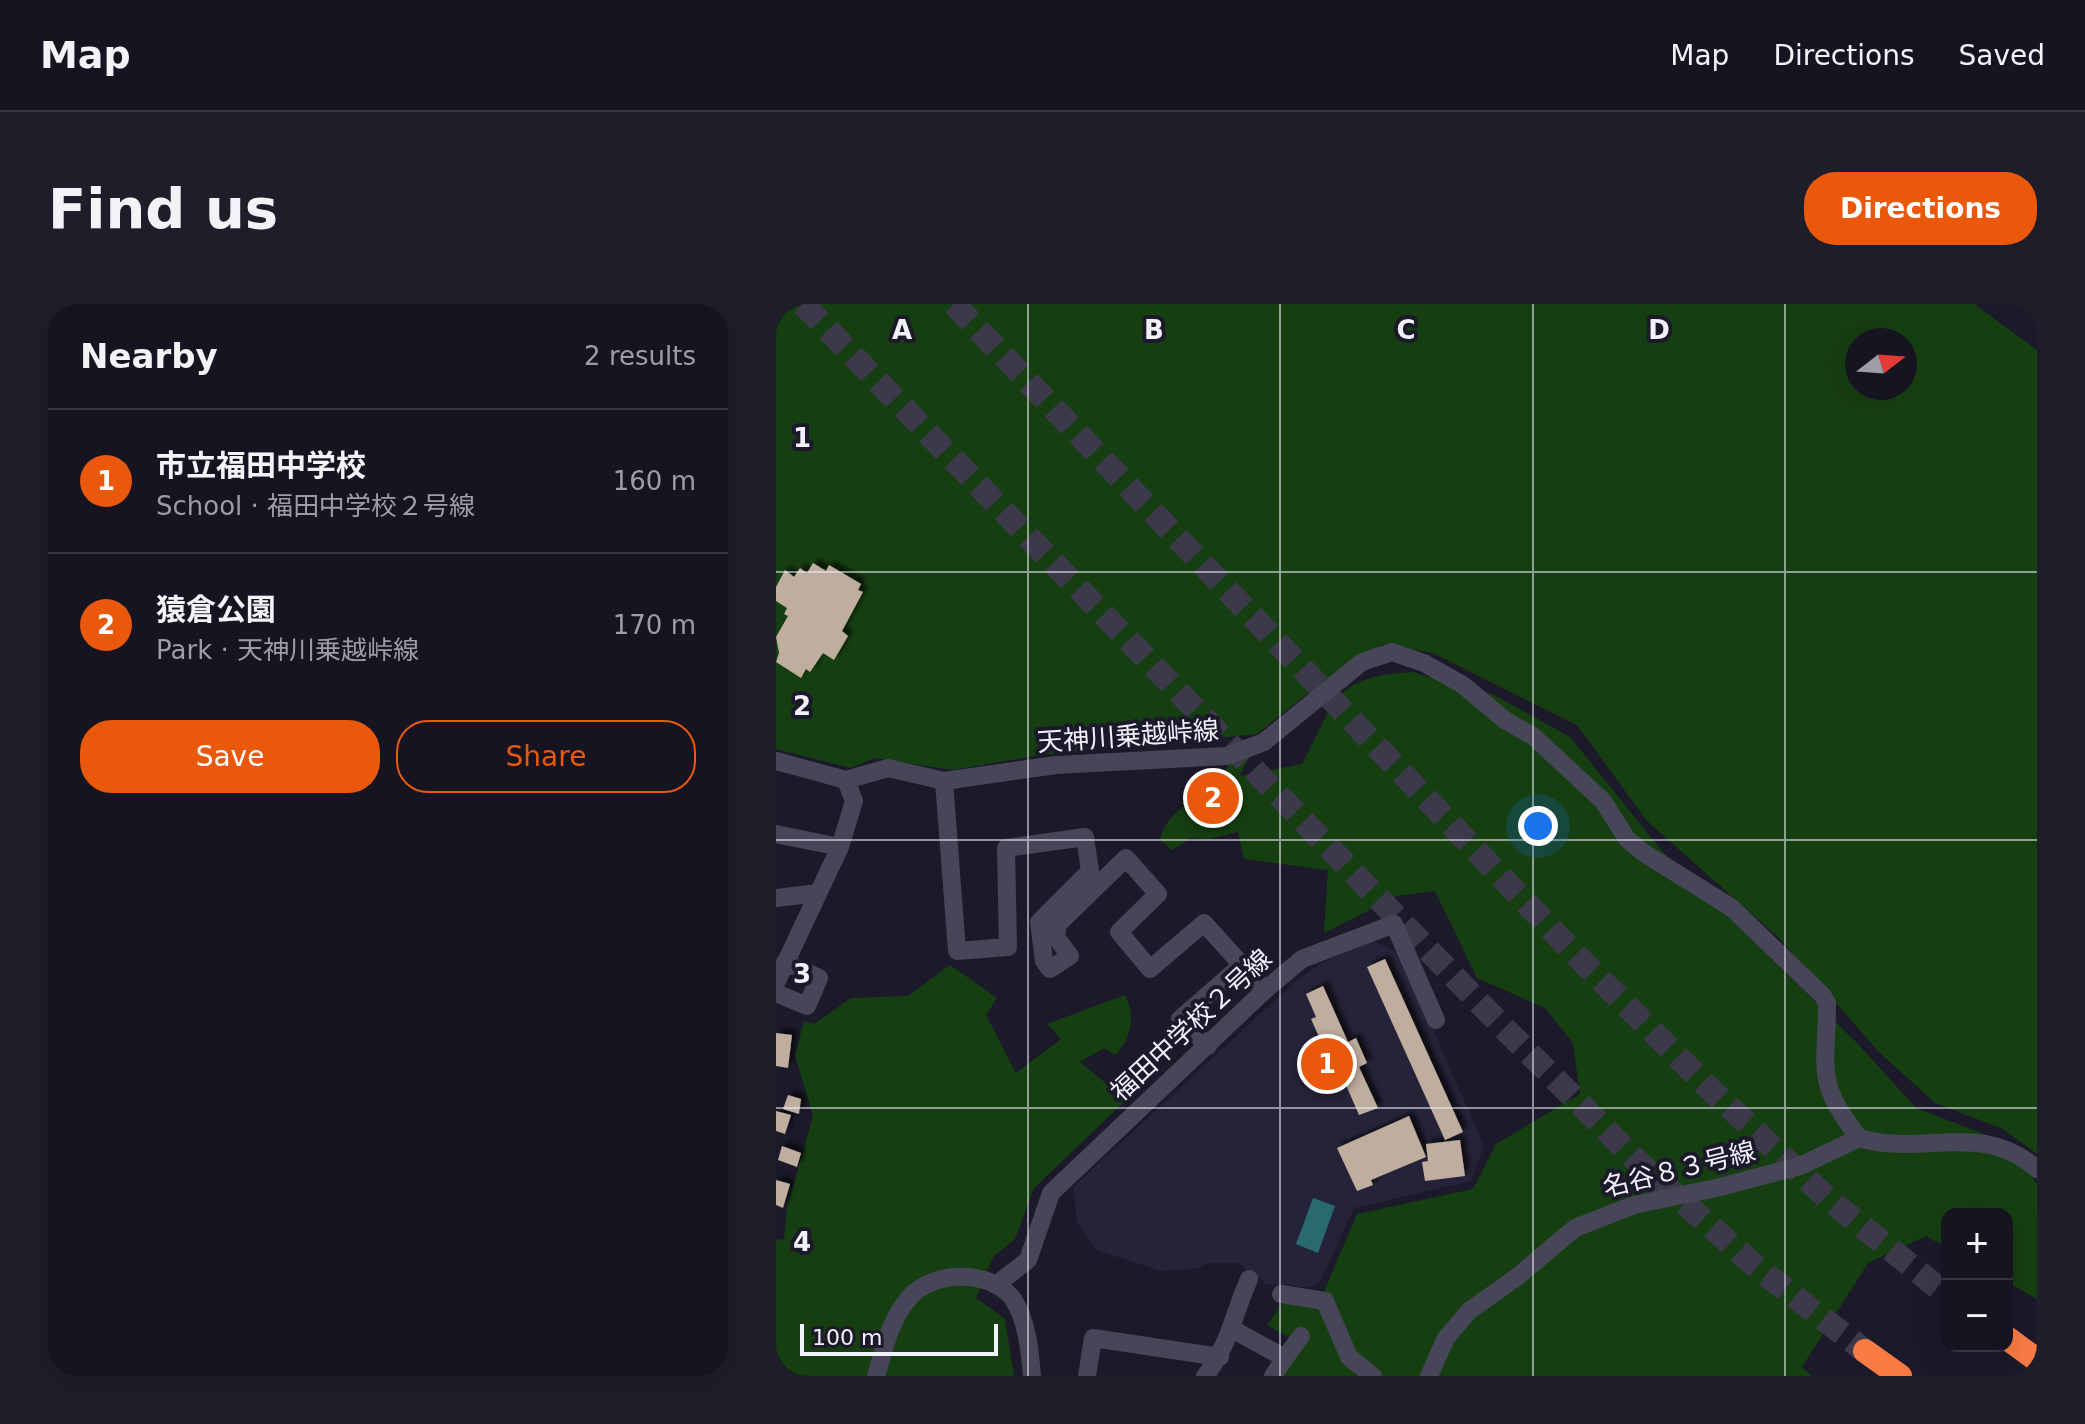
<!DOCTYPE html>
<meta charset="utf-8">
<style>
:root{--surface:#151420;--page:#1e1d29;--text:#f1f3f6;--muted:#9d9ea5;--line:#34333e;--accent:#ea580c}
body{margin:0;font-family:"DejaVu Sans","Noto Sans JP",sans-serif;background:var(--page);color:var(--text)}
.controls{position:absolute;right:24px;bottom:24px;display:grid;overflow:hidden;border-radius:16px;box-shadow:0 8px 32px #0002}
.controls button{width:72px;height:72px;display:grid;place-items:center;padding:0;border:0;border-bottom:2px solid var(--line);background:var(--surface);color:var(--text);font:40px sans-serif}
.compass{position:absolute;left:1069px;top:24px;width:72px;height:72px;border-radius:50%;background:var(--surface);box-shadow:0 8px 32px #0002;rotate:73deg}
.scale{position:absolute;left:24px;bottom:20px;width:198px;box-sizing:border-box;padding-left:8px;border:4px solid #f1f1fc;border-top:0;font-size:22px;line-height:28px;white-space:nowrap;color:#f1f1fc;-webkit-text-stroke:6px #1c1a2a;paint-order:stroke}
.you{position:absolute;left:762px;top:522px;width:28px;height:28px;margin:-20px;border:6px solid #fff;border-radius:50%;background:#1a73e8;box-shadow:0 0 0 12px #1a73e833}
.badge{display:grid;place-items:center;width:52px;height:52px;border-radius:50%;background:var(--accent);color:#fff;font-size:26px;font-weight:700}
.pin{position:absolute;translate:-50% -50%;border:4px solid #fff;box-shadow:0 2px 8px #0006}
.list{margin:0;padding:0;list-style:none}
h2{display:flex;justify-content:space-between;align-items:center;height:104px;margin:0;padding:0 32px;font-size:34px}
h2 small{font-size:26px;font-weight:400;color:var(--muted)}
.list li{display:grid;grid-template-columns:52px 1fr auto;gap:24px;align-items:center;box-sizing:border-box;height:144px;padding:0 32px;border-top:2px solid var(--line)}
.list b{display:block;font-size:30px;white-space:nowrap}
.list p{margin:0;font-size:26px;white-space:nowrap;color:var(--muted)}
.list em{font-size:26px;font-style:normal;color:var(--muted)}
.actions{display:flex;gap:16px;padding:24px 32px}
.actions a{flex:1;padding:18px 0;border:2px solid var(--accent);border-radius:32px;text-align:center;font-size:28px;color:var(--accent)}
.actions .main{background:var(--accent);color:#fff}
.map{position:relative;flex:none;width:1261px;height:1072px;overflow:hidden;border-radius:32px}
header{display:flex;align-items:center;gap:48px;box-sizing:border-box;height:112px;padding:0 40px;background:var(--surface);border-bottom:2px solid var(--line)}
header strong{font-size:38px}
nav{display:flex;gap:44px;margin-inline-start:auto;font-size:28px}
.intro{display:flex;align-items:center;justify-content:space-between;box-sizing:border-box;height:192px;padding:0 48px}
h1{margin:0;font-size:56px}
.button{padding:20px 36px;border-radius:32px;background:var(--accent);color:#fff;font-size:28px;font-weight:700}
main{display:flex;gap:48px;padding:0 48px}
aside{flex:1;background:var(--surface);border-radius:32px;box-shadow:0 8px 32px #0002}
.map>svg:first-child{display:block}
.built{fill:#252339}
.green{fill:#163f11;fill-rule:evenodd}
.water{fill:#296a6e}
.building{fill:#bfad9d;filter:url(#shadow)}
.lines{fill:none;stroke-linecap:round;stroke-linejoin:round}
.highway-tunnel{stroke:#3c3a4a;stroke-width:24;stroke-dasharray:24 12;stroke-linecap:butt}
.minor{stroke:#474658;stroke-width:18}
.highway{stroke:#f97b44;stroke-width:24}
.grid{fill:none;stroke:#f1f1fc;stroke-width:2;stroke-opacity:0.55}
.labels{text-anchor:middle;stroke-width:8;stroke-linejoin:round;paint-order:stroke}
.street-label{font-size:26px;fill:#f1f1fc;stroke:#1c1a2a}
.grid-label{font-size:26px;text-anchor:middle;font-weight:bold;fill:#f1f1fc;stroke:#1c1a2a;stroke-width:8;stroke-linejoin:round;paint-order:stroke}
</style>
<header>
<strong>Map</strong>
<nav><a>Map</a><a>Directions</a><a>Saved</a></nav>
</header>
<div class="intro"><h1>Find us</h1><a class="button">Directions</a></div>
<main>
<aside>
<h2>Nearby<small>2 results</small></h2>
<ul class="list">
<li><span class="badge">1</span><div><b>市立福田中学校</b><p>School · 福田中学校２号線</p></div><em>160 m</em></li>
<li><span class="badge">2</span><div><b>猿倉公園</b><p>Park · 天神川乗越峠線</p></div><em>170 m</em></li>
</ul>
<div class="actions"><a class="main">Save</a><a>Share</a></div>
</aside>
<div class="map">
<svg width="1261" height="1072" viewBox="0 0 1261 1072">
<defs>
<filter id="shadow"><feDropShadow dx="5" dy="-5" stdDeviation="2" flood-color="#0009"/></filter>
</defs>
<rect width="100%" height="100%" fill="#1c1a2a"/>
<!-- built -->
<path class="built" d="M595,636L623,649L708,842L695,877L578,904L545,976L535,983L491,980L462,959H434L420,964L385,967L320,946L301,918L297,883L520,677L549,657Z"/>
<!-- green -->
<g class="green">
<path d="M0,0H1198L1261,46V850L1227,825L1159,799L1104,749L1003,634L871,517L801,421L657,349L607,340L527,393L481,430L264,451L177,466L98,454L75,464L0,445ZM1081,36H1129V84H1081Z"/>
<path d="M636,368L718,391L794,433L886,547L1083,741L1140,804L1234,840L1261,880V995L1231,978V910H1171V944L1150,932L1092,959L1026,1063L1036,1072H507L525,1040L491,1021L509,996L542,1002L581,910L697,885L720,840L804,790L797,739L769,704L701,674L659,587L621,592L548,629L552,566L468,555L462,528L432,535L415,534L396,546L384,535C395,493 445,495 454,455L475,449L464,472L526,460C561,396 556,373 636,368Z"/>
<path d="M174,661L221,694L210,711L240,769L285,735L271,720L349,691C360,712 356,734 339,751L328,744L304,758L350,796L258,884L239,935L217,953L200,994L229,1015L238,1072H0V935L8,936L11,904L37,812L19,751L28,717L38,720L75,694L132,692Z"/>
</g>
<!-- water -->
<path class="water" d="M537,894L559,902L542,949L520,940Z"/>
<!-- building -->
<g class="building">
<path d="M1241,0H1261V15Z"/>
<path d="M37,259L50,267L53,261L85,280L82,286L87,288L66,327L72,332L58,356L47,349L34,368L30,365L25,374L0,358L3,349L0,333L12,312L8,310L11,304L0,297V283L9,266L18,273L24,264L31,269Z"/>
<path d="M609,655L687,828L669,836L591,663Z"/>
<path d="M547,682L572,738L580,734L591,759L583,763L602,804L583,811L549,733L544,735L535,715L540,713L530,690Z"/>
<path d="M0,729L16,731L12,764L0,762Z"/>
<path d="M12,791L25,795L23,810L7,805Z"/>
<path d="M0,807L15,811L9,830L0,827Z"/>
<path d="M633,812L650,853L595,876L597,881L581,887L561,844Z"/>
<path d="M684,836L689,872L649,877L646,858L652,857L650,840Z"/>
<path d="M6,842L25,849L21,863L2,856Z"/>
<path d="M0,876L14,880L7,904L0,901Z"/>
</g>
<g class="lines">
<!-- highway-tunnel -->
<g class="highway-tunnel">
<path d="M27,0L724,720L858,854L979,962L1089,1047"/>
<path d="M178,0L797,648L935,786L1050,893L1171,991"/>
</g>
<!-- minor -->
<g class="minor">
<path d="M0,457L70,476"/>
<path d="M70,476L112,464L168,477L280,461L451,452L488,438L586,358L616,348L648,359L687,381L730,417L757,432L827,497L851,535L868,549L956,604L1046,691L1051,699C1051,767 1038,776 1083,834C1147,853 1205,816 1261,865"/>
<path d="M168,477L181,647L232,643L230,544L309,533L314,567L263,618L268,657L274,665L294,652L280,633L282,620L350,554L382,590L343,628L374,665L428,619L466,661"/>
<path d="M0,530L64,543"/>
<path d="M0,594L42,589"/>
<path d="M0,679L64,543L78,497L70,476"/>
<path d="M0,689L31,702L43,674L9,658"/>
<path d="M432,742L404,715L466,661L489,686"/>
<path d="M220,981L252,956L275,889L489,686L526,655L618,620L660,716"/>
<path d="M505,990L549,997L573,1053L597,1072"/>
<path d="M456,1025L509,1054L497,1072"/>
<path d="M509,1054L525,1032"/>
<path d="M100,1072C109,1044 113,1017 133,994C156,966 215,965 237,995C251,1016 254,1048 256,1072"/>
<path d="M311,1072L317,1034L444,1053"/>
<path d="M429,1072C453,1042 458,1009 473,975"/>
<path d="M653,1072L670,1034L693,1007L741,973L799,924L858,901L940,884L1024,862L1083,834"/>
</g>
<!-- highway -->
<g class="highway">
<path d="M1231,1034L1261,1056"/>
<path d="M1089,1047L1124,1072"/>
</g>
</g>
<!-- grid -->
<path class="grid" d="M252,0V1072M504,0V1072M757,0V1072M1009,0V1072M0,268H1261M0,536H1261M0,804H1261"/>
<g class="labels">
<!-- street labels -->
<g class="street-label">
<text transform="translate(352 432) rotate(-4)" y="9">天神川乗越峠線</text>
<text transform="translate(415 721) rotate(-43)" y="9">福田中学校２号線</text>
<text transform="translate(903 865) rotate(-14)" y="9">名谷８３号線</text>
</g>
</g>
<g class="grid-label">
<text x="126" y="35">A</text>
<text x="378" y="35">B</text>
<text x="630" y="35">C</text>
<text x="883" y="35">D</text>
<text x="26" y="143">1</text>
<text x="26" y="411">2</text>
<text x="26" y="679">3</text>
<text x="26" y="947">4</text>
</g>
</svg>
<div class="controls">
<button>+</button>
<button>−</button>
</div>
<svg class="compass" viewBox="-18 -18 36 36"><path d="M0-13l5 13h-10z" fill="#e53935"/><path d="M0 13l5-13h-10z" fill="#9d9ea5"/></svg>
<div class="scale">100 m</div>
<div class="you"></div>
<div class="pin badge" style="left:551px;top:760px">1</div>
<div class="pin badge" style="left:437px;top:494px">2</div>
</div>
</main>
